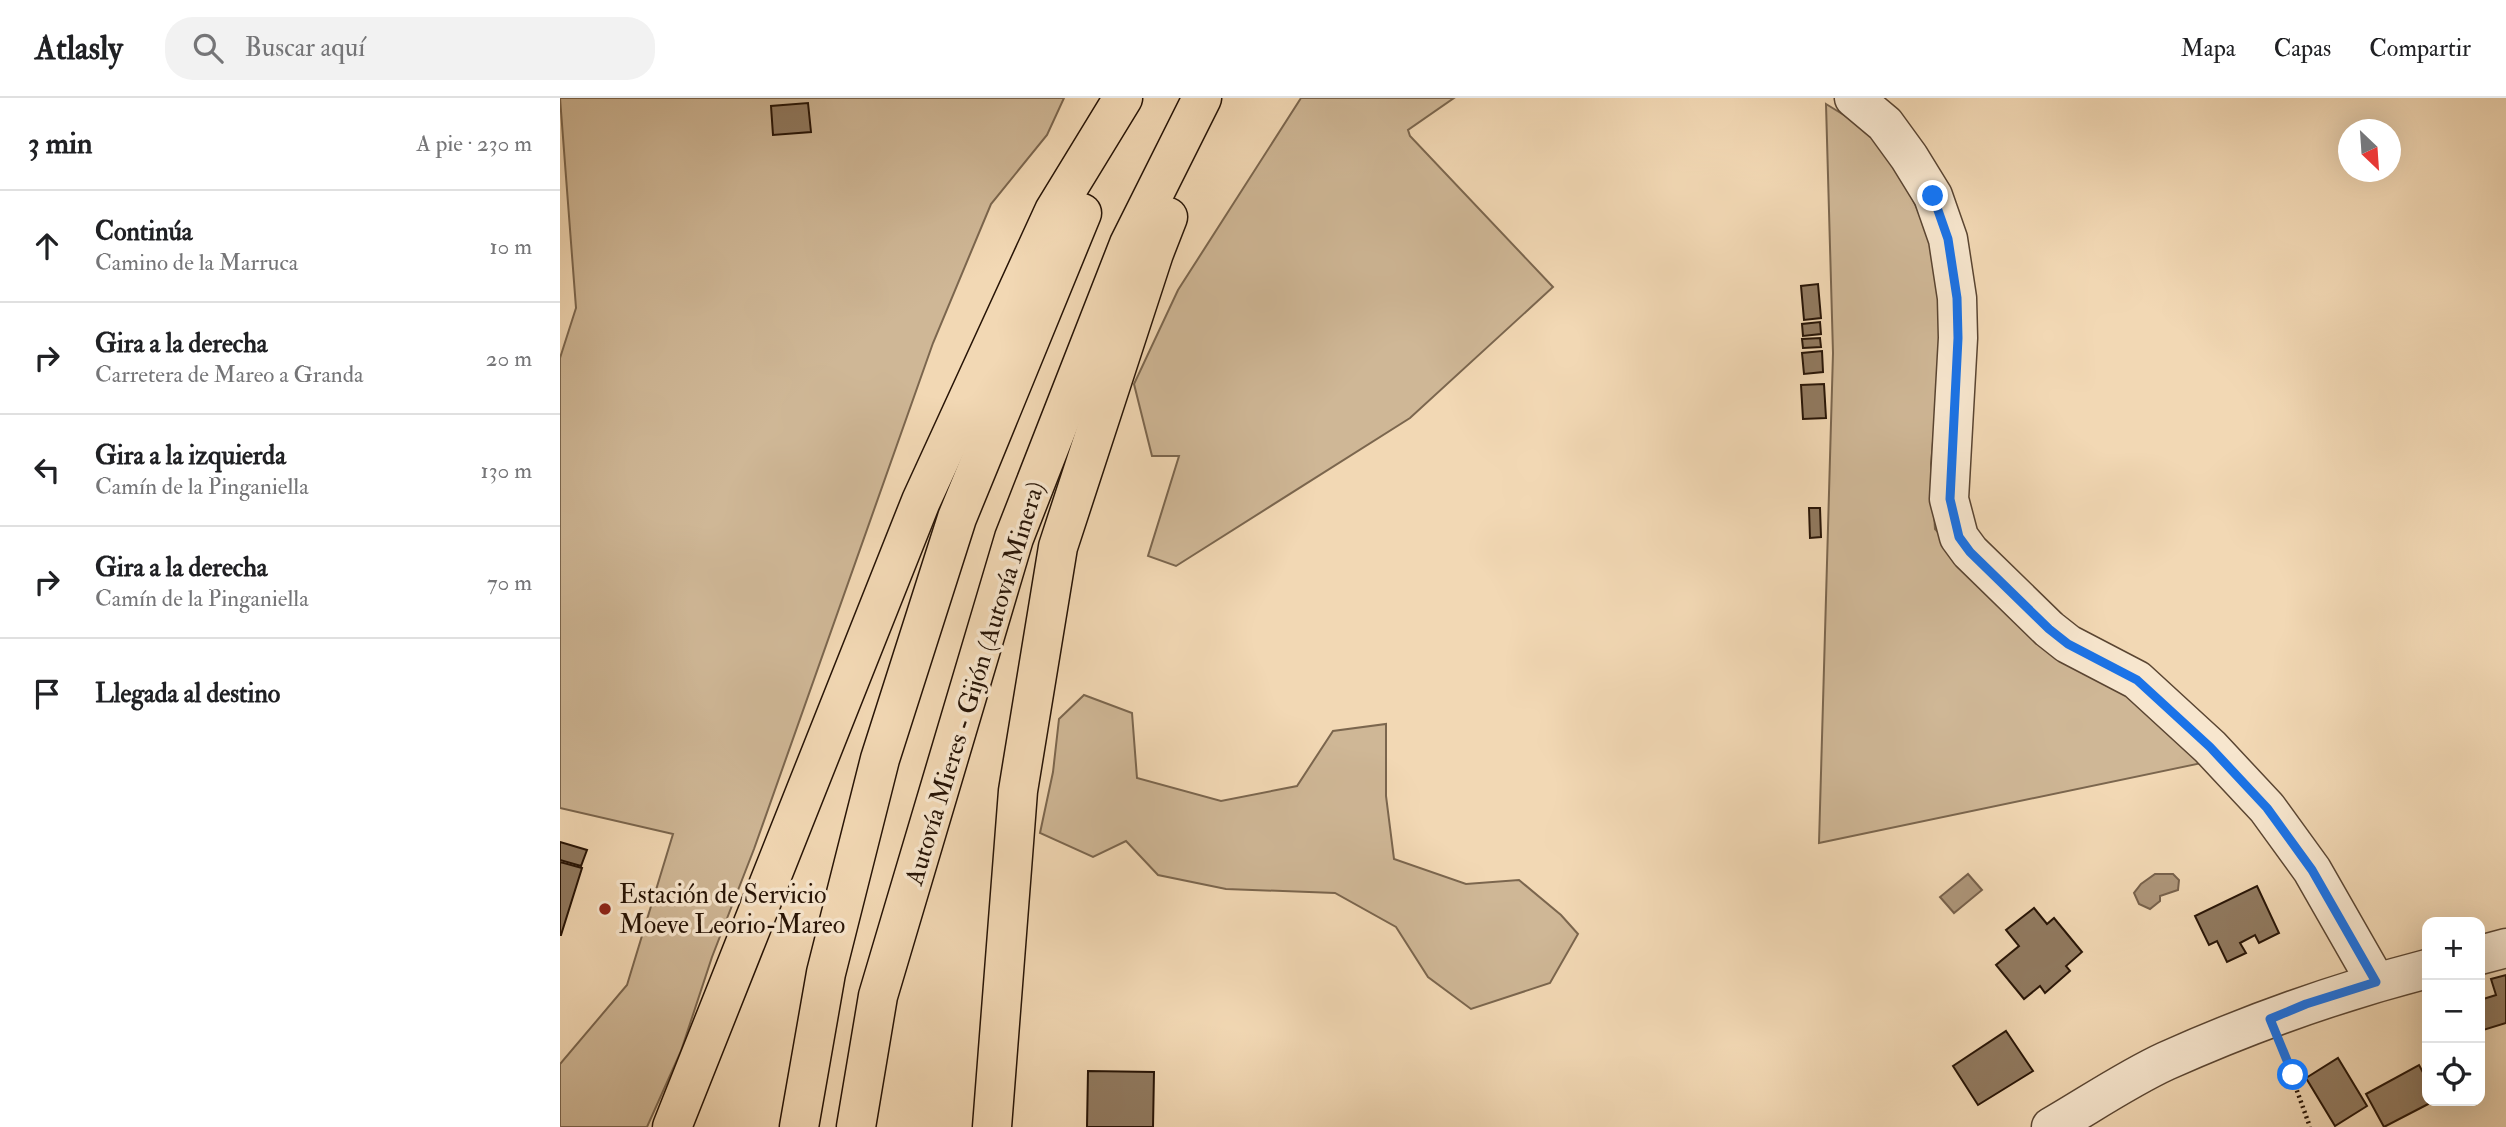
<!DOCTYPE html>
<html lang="es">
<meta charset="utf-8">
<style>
:root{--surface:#fff;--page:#f2f2f2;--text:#202124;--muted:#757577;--line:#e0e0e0}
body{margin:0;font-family:"IM FELL Double Pica",serif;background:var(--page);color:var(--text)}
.controls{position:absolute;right:21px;bottom:21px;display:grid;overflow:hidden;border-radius:14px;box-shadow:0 7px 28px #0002}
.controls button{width:63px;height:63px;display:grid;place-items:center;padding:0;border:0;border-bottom:2px solid var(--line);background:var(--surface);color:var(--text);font:35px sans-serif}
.compass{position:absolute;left:1778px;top:21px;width:63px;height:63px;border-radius:50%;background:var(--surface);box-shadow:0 7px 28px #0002;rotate:155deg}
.stop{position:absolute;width:21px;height:21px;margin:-16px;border:5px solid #1a73e8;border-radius:50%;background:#fff}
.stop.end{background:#1a73e8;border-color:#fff;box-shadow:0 2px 7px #0008}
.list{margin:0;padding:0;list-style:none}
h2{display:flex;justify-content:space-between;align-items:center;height:91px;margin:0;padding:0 28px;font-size:30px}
h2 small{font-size:23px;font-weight:400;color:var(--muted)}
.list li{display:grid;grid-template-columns:46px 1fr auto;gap:21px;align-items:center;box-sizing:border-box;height:112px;padding:0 28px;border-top:2px solid var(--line)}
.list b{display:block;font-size:26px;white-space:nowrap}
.list p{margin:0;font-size:23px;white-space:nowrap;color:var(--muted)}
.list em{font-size:23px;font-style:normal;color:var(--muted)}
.icon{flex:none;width:38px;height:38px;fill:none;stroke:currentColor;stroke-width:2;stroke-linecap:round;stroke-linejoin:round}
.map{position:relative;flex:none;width:1946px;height:1029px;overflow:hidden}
header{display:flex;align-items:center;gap:42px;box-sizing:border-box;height:98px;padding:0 35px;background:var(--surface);border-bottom:2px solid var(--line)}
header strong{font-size:33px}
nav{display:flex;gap:38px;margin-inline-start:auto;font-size:24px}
.search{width:490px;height:63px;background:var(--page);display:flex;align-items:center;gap:18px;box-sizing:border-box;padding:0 24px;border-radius:28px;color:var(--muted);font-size:26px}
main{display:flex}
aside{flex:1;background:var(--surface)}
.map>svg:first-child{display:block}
.green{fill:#cfb796;stroke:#7b664e;stroke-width:2}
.water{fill:#ad9579;stroke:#77614b;stroke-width:2}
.building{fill:#917a60;stroke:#271406;stroke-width:2}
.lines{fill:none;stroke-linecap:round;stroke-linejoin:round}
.minor-casing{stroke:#5a4532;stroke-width:41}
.tertiary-casing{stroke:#5a4532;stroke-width:41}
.motorway-casing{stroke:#271406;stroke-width:41}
.path{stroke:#271406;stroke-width:4.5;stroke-dasharray:2 3.5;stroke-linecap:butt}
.minor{stroke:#f7e6ce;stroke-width:38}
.tertiary{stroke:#f7e6ce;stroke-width:38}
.motorway{stroke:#f2d8b4;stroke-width:38}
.route{stroke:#1a73e8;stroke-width:9}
.poi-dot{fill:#8f2418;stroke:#f7e6ce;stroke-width:2.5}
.labels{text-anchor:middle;stroke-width:7;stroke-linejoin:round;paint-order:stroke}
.street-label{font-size:26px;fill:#271406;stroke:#f7e6ce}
.poi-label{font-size:26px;fill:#271406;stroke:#f7e6ce;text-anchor:start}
</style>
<header>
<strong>Atlasly</strong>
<div class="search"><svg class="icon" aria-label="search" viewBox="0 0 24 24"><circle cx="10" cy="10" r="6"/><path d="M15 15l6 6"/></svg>Buscar aquí</div>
<nav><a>Mapa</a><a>Capas</a><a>Compartir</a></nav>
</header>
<main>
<aside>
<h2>3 min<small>A pie · 230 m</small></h2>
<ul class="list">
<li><svg class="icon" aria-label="ahead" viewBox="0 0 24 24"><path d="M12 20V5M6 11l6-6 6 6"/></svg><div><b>Continúa</b><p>Camino de la Marruca</p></div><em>10 m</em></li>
<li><svg class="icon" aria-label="right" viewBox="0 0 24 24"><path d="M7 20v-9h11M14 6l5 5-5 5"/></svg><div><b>Gira a la derecha</b><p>Carretera de Mareo a Granda</p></div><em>20 m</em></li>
<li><svg class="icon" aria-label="left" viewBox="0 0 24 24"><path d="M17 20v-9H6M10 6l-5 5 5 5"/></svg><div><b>Gira a la izquierda</b><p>Camín de la Pinganiella</p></div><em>130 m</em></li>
<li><svg class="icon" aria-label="right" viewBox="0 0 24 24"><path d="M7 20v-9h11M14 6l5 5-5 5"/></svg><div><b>Gira a la derecha</b><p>Camín de la Pinganiella</p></div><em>70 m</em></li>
<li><svg class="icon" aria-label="arrive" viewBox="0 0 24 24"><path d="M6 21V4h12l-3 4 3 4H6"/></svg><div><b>Llegada al destino</b></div></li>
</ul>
</aside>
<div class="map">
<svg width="1946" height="1029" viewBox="0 0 1946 1029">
<rect width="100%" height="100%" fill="#f2d8b4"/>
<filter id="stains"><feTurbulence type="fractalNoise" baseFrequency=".00286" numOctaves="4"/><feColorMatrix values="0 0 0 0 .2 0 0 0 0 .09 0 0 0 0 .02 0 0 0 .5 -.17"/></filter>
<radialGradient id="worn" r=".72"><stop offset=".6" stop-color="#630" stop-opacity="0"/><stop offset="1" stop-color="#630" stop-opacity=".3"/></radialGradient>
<!-- green -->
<g class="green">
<path d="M0,0H504L487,37L431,106L373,245L194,751L152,859L121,953L87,1029H0V966L67,887L113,736L0,710V260L16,210Z"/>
<path d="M741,0H894L848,32L850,38L993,189L850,320L616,468L588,458L619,358H592L574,286L618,192Z"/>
<path d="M1266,6L1310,33L1336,66L1364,125L1383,188L1382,244L1371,366L1375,431L1467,524L1571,587L1642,665L1259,745L1273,255Z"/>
<path d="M524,597L572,615L577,680L661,703L737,688L773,633L826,626V698L834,761L906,786L959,782L1001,817L1018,836L990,885L911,911L868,879L836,829L775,795L666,791L598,777L566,743L533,759L480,735L493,674L499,621Z"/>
</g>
<!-- water -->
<g class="water">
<path d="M1408,776L1422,792L1394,815L1380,799Z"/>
<path d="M1595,776H1613L1619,782L1618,792L1600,798V803L1590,811L1579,806L1574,795L1581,786Z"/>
</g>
<!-- building -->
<g class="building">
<path d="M248,5L251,34L213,37L211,8Z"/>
<path d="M1258,186L1261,220L1244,222L1241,188Z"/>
<path d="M1260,224L1261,236L1243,238L1242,226Z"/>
<path d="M1260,240L1261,249L1243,250L1242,241Z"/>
<path d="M1262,253L1263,274L1244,276L1242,255Z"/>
<path d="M1264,286L1266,320L1243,321L1241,287Z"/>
<path d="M1249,410H1260L1261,439L1250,440Z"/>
<path d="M0,744L27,752L21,768L0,762Z"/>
<path d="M0,764L22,770L1,837H0Z"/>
<path d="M1697,788L1719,835L1699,845L1695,837L1680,845L1686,855L1667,864L1657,843L1649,847L1635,818Z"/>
<path d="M1474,810L1487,826L1494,820L1522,854L1506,868L1510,873L1485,895L1480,888L1464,901L1436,867L1459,848L1446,832Z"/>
<path d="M1946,877V925L1920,933V902L1936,897L1931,881Z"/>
<path d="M1446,933L1473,973L1418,1007L1393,968Z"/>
<path d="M1778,960L1807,1008L1775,1028L1746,980Z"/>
<path d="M1859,967L1867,982V1003H1874L1824,1029L1806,996Z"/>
<path d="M528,973L594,974L593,1029H527Z"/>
</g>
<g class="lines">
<defs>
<path id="minor" d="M1294,0L1325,26L1349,59L1373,98L1388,141L1397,200L1398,240L1389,401L1399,439L1410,454L1489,531L1508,546L1577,582L1650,649L1707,710L1752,772L1816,884"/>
<g id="tertiary">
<path d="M1920,857L1946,850"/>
<path d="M1491,1029C1529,1007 1567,981 1606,963C1691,925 1778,894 1867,871"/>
</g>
<g id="motorway">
<path d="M112,1029L361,403L494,113L563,0"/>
<path d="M239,1029L266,875L320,661L397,420L522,115"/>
<path d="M296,1029L318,898L454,440L569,146L642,0"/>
<path d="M432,1029L458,693L498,449L594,155L608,119"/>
</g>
</defs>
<!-- minor casing -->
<use href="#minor" class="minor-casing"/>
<!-- tertiary casing -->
<use href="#tertiary" class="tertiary-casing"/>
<!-- motorway casing -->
<use href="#motorway" class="motorway-casing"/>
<!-- path -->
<path class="path" d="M1722,951L1750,1029"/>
<!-- minor -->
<use href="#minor" class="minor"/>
<!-- tertiary -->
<use href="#tertiary" class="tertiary"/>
<!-- motorway -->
<use href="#motorway" class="motorway"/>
</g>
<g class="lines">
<!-- route -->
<path class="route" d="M1373,98L1388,141L1397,200L1398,240L1390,401L1399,439L1410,454L1489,531L1508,546L1577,582L1650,649L1707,710L1752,772L1816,884L1746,906L1710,921L1733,977"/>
</g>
<!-- markers -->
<circle class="poi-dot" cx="45" cy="811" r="7"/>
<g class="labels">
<!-- street labels -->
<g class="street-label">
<text transform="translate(414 585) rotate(-73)" y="9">Autovía Mieres - Gijón (Autovía Minera)</text>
</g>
<!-- poi labels -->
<g class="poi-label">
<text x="59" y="805">Estación de Servicio<tspan x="59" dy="30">Moeve Leorio-Mareo</tspan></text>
</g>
</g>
<rect width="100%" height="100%" filter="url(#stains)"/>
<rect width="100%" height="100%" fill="url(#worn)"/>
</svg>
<div class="controls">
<button>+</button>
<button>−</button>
<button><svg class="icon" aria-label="locate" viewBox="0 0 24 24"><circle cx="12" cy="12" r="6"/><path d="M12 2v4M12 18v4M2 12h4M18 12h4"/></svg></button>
</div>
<svg class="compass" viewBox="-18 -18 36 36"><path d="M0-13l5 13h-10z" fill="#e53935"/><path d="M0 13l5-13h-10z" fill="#757577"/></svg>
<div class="stop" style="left:1733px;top:977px"></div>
<div class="stop end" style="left:1373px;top:98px"></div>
</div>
</main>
